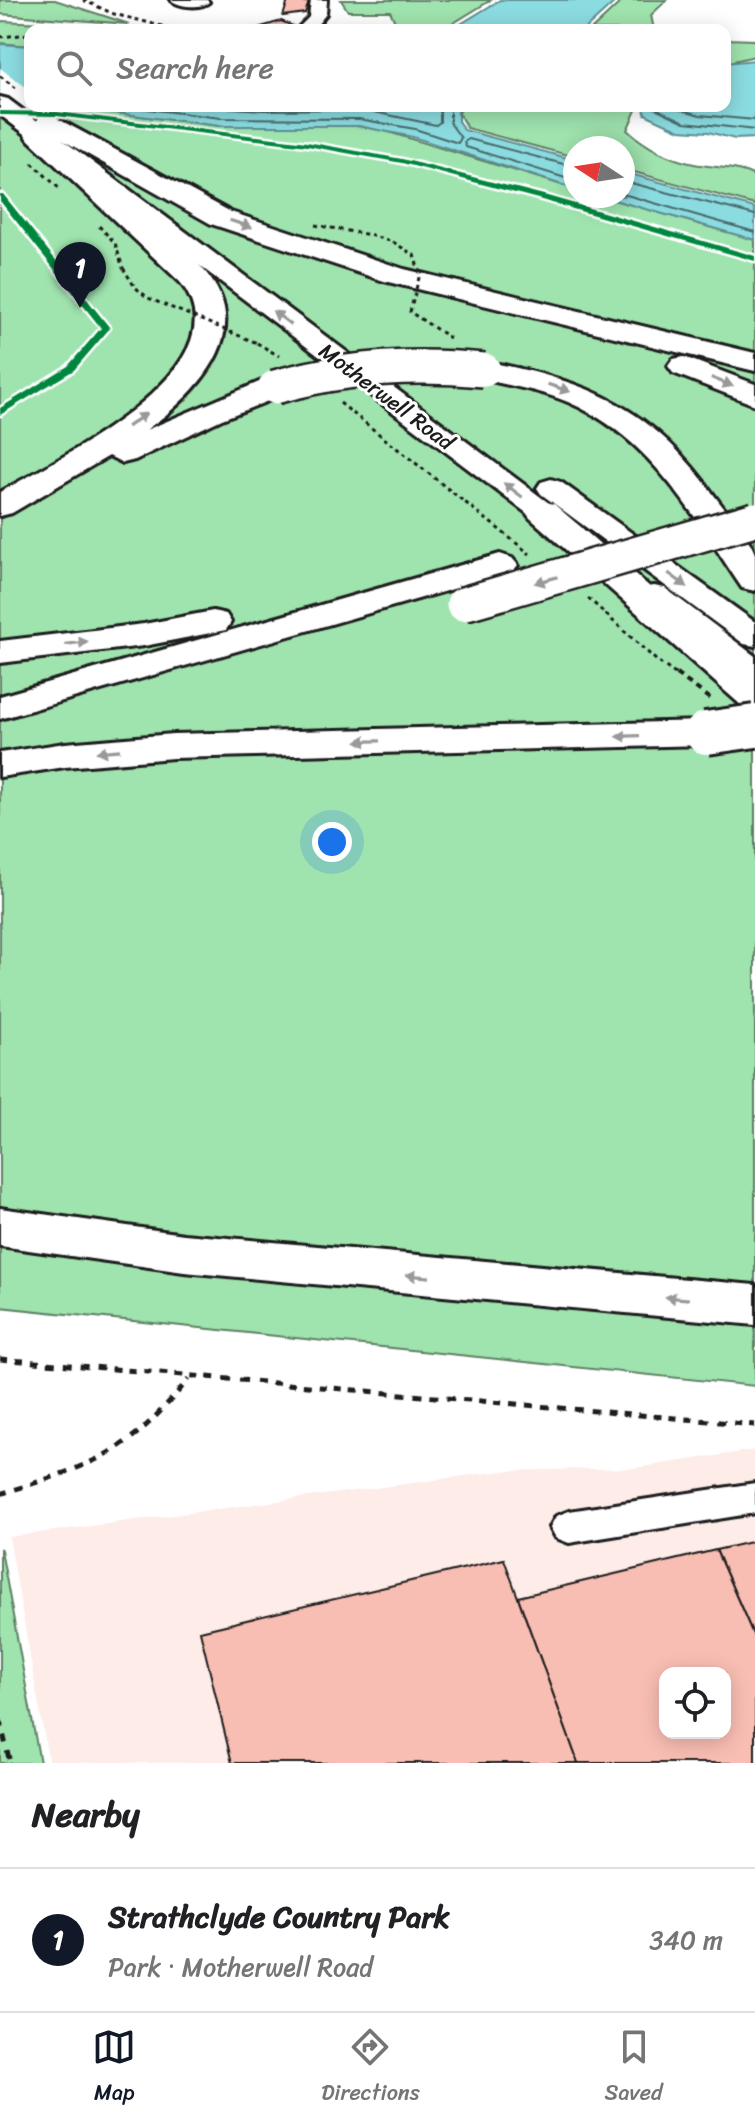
<!DOCTYPE html>
<meta charset="utf-8">
<style>
:root{--surface:#fff;--page:#f6f6f6;--text:#202124;--muted:#757577;--line:#e0e0e0;--accent:#111827}
body{margin:0;font-family:Sriracha,sans-serif;background:var(--page);color:var(--text)}
.controls{position:absolute;right:24px;bottom:24px;display:grid;overflow:hidden;border-radius:16px;box-shadow:0 4px 20px #0003}
.controls button{width:72px;height:72px;display:grid;place-items:center;padding:0;border:0;border-bottom:2px solid var(--line);background:var(--surface);color:var(--text);font:40px sans-serif}
.compass{position:absolute;left:563px;top:136px;width:72px;height:72px;border-radius:50%;background:var(--surface);box-shadow:0 4px 20px #0003;rotate:282deg}
.you{position:absolute;left:332px;top:842px;width:28px;height:28px;margin:-20px;border:6px solid #fff;border-radius:50%;background:#1a73e8;box-shadow:0 0 0 12px #1a73e833}
.badge{display:grid;place-items:center;width:52px;height:52px;border-radius:50%;background:var(--accent);color:#fff;font-size:26px;font-weight:700}
.pin{position:absolute;translate:-50% -66px;filter:drop-shadow(0 2px 4px #0008)}
.pin::after{content:'';position:absolute;top:42px;width:28px;height:24px;background:inherit;clip-path:polygon(0 0,100% 0,50% 100%)}
.list{margin:0;padding:0;list-style:none}
h2{display:flex;justify-content:space-between;align-items:center;height:104px;margin:0;padding:0 32px;font-size:34px}
h2 small{font-size:26px;font-weight:400;color:var(--muted)}
.list li{display:grid;grid-template-columns:52px 1fr auto;gap:24px;align-items:center;box-sizing:border-box;height:144px;padding:0 32px;border-top:2px solid var(--line)}
.list b{display:block;font-size:30px;white-space:nowrap}
.list p{margin:0;font-size:26px;white-space:nowrap;color:var(--muted)}
.list em{font-size:26px;font-style:normal;color:var(--muted)}
.icon{flex:none;width:44px;height:44px;fill:none;stroke:currentColor;stroke-width:2;stroke-linecap:round;stroke-linejoin:round}
.map{position:relative;flex:none;width:755px;height:1763px;overflow:hidden}
.search{position:absolute;background:var(--surface);box-shadow:0 4px 20px #0003;left:24px;right:24px;top:24px;height:88px;display:flex;align-items:center;gap:20px;box-sizing:border-box;padding:0 28px;border-radius:16px;color:var(--muted);font-size:30px}
.sheet{height:248px;background:var(--surface)}
nav{display:flex;justify-content:space-around;align-items:center;box-sizing:border-box;height:112px;border-top:2px solid var(--line);background:var(--surface);font-size:22px;color:var(--muted)}
nav a{display:grid;justify-items:center;gap:4px}
nav .on{color:var(--accent)}
.map>svg:first-child{display:block}
.built{fill:#fdece8;fill-rule:evenodd}
.green{fill:#9fe3ae;stroke:#5e8065;stroke-width:2}
.water{fill:#8bdce1;stroke:#5f8f92;stroke-width:2}
.pier{fill:#fff}
.lines{fill:none;stroke-linecap:round;stroke-linejoin:round}
.shore{stroke:#48696b;stroke-width:2}
.building{fill:#f9beb3;stroke:#1c1c1c;stroke-width:2;fill-rule:evenodd}
.minor-casing{stroke:#1c1c1c;stroke-width:6}
.major-casing{stroke:#1c1c1c;stroke-width:6}
.highway-casing{stroke:#1c1c1c;stroke-width:6}
.path-far2{stroke:#1c1c1c;stroke-width:3;stroke-dasharray:4 4;stroke-linecap:butt}
.path-far1{stroke:#1c1c1c;stroke-width:4;stroke-dasharray:6 6;stroke-linecap:butt}
.path{stroke:#1c1c1c;stroke-width:5;stroke-dasharray:8 8;stroke-linecap:butt}
.minor{fill:#fff;fill-rule:evenodd}
.major{fill:#fff;fill-rule:evenodd}
.highway{fill:#fff;fill-rule:evenodd}
.highway-bridge-far1-casing{stroke:#1c1c1c;stroke-width:38;stroke-linecap:butt}
.highway-bridge-casing{stroke:#1c1c1c;stroke-width:48;stroke-linecap:butt}
.path-bridge{stroke:#1c1c1c;stroke-width:3;stroke-dasharray:4 4;stroke-linecap:butt}
.highway-bridge-far1{stroke:#fff;stroke-width:33}
.highway-bridge{stroke:#fff;stroke-width:42}
.cycleway-casing{stroke:#fff;stroke-width:5}
.cycleway{fill:#00873e;fill-rule:evenodd}
.oneway{fill:#999}
.labels{text-anchor:middle;stroke-width:6;stroke-linejoin:round;paint-order:stroke}
.far-street-label{font-size:22px;fill:#1c1c1c;stroke:#fff}
</style>
<div class="map">
<svg width="755" height="1763" viewBox="0 0 755 1763">
<rect width="100%" height="100%" fill="#fff"/>
<filter id="ink" filterUnits="userSpaceOnUse"><feTurbulence type="fractalNoise" baseFrequency=".0125" numOctaves="2"/><feDisplacementMap in="SourceGraphic" scale="16" xChannelSelector="R" yChannelSelector="G"/><feConvolveMatrix kernelMatrix="1 2 1 2 8 2 1 2 1" color-interpolation-filters="sRGB"/></filter>
<g filter="url(#ink)">
<!-- built -->
<path class="built" d="M755,1450V1763H49L9,1537L502,1471L635,1468ZM665,1673H725V1733H665Z"/>
<!-- green -->
<g class="green">
<path d="M0,0H55L129,24L0,14Z"/>
<path d="M341,0H491L442,30H379L396,24L390,11H348Z"/>
<path d="M623,0H667L651,15L654,30H591Z"/>
<path d="M0,21L129,27L146,30H30V46L0,43Z"/>
<path d="M725,39L755,40V56L725,63Z"/>
<path d="M461,106H638L627,130C645,146 669,159 694,164C715,168 735,166 755,176V205L623,169V148H575V157L467,128L459,114Z"/>
<path d="M0,110H92L220,126H358L385,131L575,189V196H600L755,240V1386L0,1307Z"/>
<path d="M0,1548L1,1550L40,1763H0Z"/>
</g>
<!-- water -->
<g class="water">
<path d="M500,0H617L584,30H451Z"/>
<path d="M0,44L30,46V106H458V121L464,130L575,160V189L413,137L359,126H220L92,110H0Z"/>
<path d="M755,60V138L735,139L708,132L680,130L645,114L644,106H725V63Z"/>
<path d="M623,172L755,208V240L600,196H623Z"/>
</g>
<!-- pier -->
<path class="pier" d="M0,68L30,90V106H52L58,110H0Z"/>
<g class="lines">
<!-- shore -->
<g class="shore">
<path d="M123,106L221,118L359,119L415,129L458,143L461,138L450,123V106"/>
<path d="M203,106L263,110L360,109L436,125L440,122V106"/>
<path d="M651,106L685,122L755,130"/>
<path d="M670,106L700,115L755,120"/>
<path d="M575,167L469,139L464,142L466,147L575,181"/>
<path d="M623,181L755,215"/>
<path d="M623,194L755,232"/>
</g>
</g>
<!-- building -->
<g class="building">
<path d="M288,1L309,2L305,13L283,16Z"/>
<path d="M281,21L293,26L279,30H251Z"/>
<path d="M755,1541V1639L716,1550Z"/>
<path d="M716,1550L755,1639V1763H578L518,1597ZM665,1673H725V1733H665Z"/>
<path d="M504,1559L578,1763H232L200,1631Z"/>
</g>
<g class="lines">
<defs>
<g id="minor">
<path d="M171,0H207L209,2C201,9 179,7 171,0Z"/>
<path d="M311,0H327L326,14L313,30H296L309,17Z"/>
<path d="M755,1483V1513L569,1543L556,1538L550,1527L556,1516L569,1511Z"/>
</g>
<g id="major">
<path d="M0,97L8,99L581,527L586,533L581,539L571,542L561,539L0,115Z"/>
<path d="M551,479L561,482L755,622V646L744,644L541,494L537,488L541,482Z"/>
<path d="M654,586L665,588L755,656V681L744,678L643,602L639,595L643,588Z"/>
</g>
<g id="highway">
<path d="M49,114L231,212L404,269L755,353V371L384,281L211,224L57,137C87,165 116,194 147,221C171,242 207,264 220,295C243,349 186,402 146,430L264,380L275,378L286,380L291,387L286,394L222,419L135,460L123,463L109,456L12,513L0,516V492C57,460 249,366 180,282L29,140L25,134L29,128L39,126L36,122L40,116Z"/>
<path d="M684,357L755,384V405L673,373L668,366L673,359Z"/>
<path d="M484,361C591,382 652,407 717,499C727,513 751,539 755,554C755,564 755,580 755,591L742,588C694,517 651,437 568,402C537,389 505,385 473,377L468,370L473,363Z"/>
<path d="M542,501L554,504L755,678V709L742,706L530,518L525,511L530,504Z"/>
<path d="M500,554L512,558L518,565L512,572L0,719V696Z"/>
<path d="M213,611L226,614L231,622L226,630L144,646L0,663V641L144,624Z"/>
<path d="M706,721L720,725L725,733L720,741L706,745L173,758L65,767L0,777V753L65,743L173,734Z"/>
<path d="M0,1208L184,1234L755,1285V1325L184,1272L0,1246Z"/>
</g>
</defs>
<!-- minor casing -->
<use href="#minor" class="minor-casing"/>
<!-- major casing -->
<use href="#major" class="major-casing"/>
<!-- highway casing -->
<use href="#highway" class="highway-casing"/>
<!-- path-far2 -->
<g class="path-far2">
<path d="M83,0L114,14L178,30"/>
<path d="M0,37L30,34"/>
<path d="M0,76L17,89"/>
<path d="M32,163L61,190"/>
<path d="M315,225L370,235"/>
<path d="M99,226L115,243L123,268"/>
<path d="M257,343L279,356"/>
<path d="M340,403L530,554"/>
<path d="M588,598L657,661L678,676"/>
</g>
<!-- path-far1 -->
<path class="path-far1" d="M676,674L711,699"/>
<!-- path -->
<g class="path">
<path d="M0,1359L755,1425"/>
<path d="M0,1494C43,1480 90,1468 127,1441C151,1424 170,1401 189,1379"/>
<path d="M0,1720L10,1763"/>
</g>
<!-- minor -->
<use href="#minor" class="minor"/>
<!-- major -->
<use href="#major" class="major"/>
<!-- highway -->
<use href="#highway" class="highway"/>
<defs>
<g id="highway-bridge-far1">
<path d="M275,387C344,367 412,363 484,370"/>
<path d="M463,604L755,519"/>
</g>
<path id="highway-bridge" d="M706,733L755,726"/>
</defs>
<!-- highway-bridge-far1 casing -->
<use href="#highway-bridge-far1" class="highway-bridge-far1-casing"/>
<!-- highway-bridge casing -->
<use href="#highway-bridge" class="highway-bridge-casing"/>
<!-- path-bridge -->
<g class="path-bridge">
<path d="M370,235L393,242L414,255L420,274L410,312L450,338"/>
<path d="M123,268L135,287L148,298L257,343"/>
</g>
<!-- highway-bridge-far1 -->
<use href="#highway-bridge-far1" class="highway-bridge-far1"/>
<!-- highway-bridge -->
<use href="#highway-bridge" class="highway-bridge"/>
<defs>
<g id="cycleway">
<path d="M0,111L57,112L307,142L402,159L544,195L755,256V261L538,199L402,163L307,146L57,116L0,115Z"/>
<path d="M0,194H3L110,328L74,370L0,415V408L68,366L101,328L0,201Z"/>
</g>
</defs>
<!-- cycleway casing -->
<use href="#cycleway" class="cycleway-casing"/>
<!-- cycleway -->
<use href="#cycleway" class="cycleway"/>
</g>
<!-- one-way arrows -->
<defs><path id="oneway-solid" d="M-6-.8H1V-3.2L6.5 0L1 3.2V.8H-6Z" transform="scale(2)"/></defs>
<g class="oneway">
<use href="#oneway-solid" transform="translate(241 224) rotate(18)"/>
<use href="#oneway-solid" transform="translate(282 318) rotate(-143)"/>
<use href="#oneway-solid" transform="translate(722 382) rotate(22)"/>
<use href="#oneway-solid" transform="translate(559 388) rotate(18)"/>
<use href="#oneway-solid" transform="translate(137 420) rotate(-35)"/>
<use href="#oneway-solid" transform="translate(513 490) rotate(-143)"/>
<use href="#oneway-solid" transform="translate(546 580) rotate(164)"/>
<use href="#oneway-solid" transform="translate(678 580) rotate(36)"/>
<use href="#oneway-solid" transform="translate(77 643) rotate(-7)"/>
<use href="#oneway-solid" transform="translate(628 736) rotate(178)"/>
<use href="#oneway-solid" transform="translate(368 741) rotate(179)"/>
<use href="#oneway-solid" transform="translate(108 751) rotate(175)"/>
<use href="#oneway-solid" transform="translate(418 1276) rotate(-175)"/>
<use href="#oneway-solid" transform="translate(677 1298) rotate(-175)"/>
</g>
</g>
<g class="labels">
<!-- far-street labels -->
<g class="far-street-label">
<text transform="translate(387 396) rotate(37)" y="8">Motherwell Road</text>
</g>
</g>
</svg>
<div class="controls">
<button><svg class="icon" aria-label="locate" viewBox="0 0 24 24"><circle cx="12" cy="12" r="6"/><path d="M12 2v4M12 18v4M2 12h4M18 12h4"/></svg></button>
</div>
<svg class="compass" viewBox="-18 -18 36 36"><path d="M0-13l5 13h-10z" fill="#e53935"/><path d="M0 13l5-13h-10z" fill="#757577"/></svg>
<div class="you"></div>
<div class="pin badge" style="left:80px;top:308px">1</div>
<div class="search"><svg class="icon" aria-label="search" viewBox="0 0 24 24"><circle cx="10" cy="10" r="6"/><path d="M15 15l6 6"/></svg>Search here</div>
</div>
<section class="sheet">
<h2>Nearby<small></small></h2>
<ul class="list">
<li><span class="badge">1</span><div><b>Strathclyde Country Park</b><p>Park · Motherwell Road</p></div><em>340 m</em></li>
</ul>
</section>
<nav>
<a class="on"><svg class="icon" aria-label="map" viewBox="0 0 24 24"><path d="M3 6l6-2 6 2 6-2v14l-6 2-6-2-6 2zM9 4v14M15 6v14"/></svg>Map</a>
<a><svg class="icon" aria-label="directions" viewBox="0 0 24 24"><path d="M12 3l9 9-9 9-9-9zM9 14v-3h6M13 9l2 2-2 2"/></svg>Directions</a>
<a><svg class="icon" aria-label="saved" viewBox="0 0 24 24"><path d="M7 4h10v16l-5-4-5 4z"/></svg>Saved</a>
</nav>
